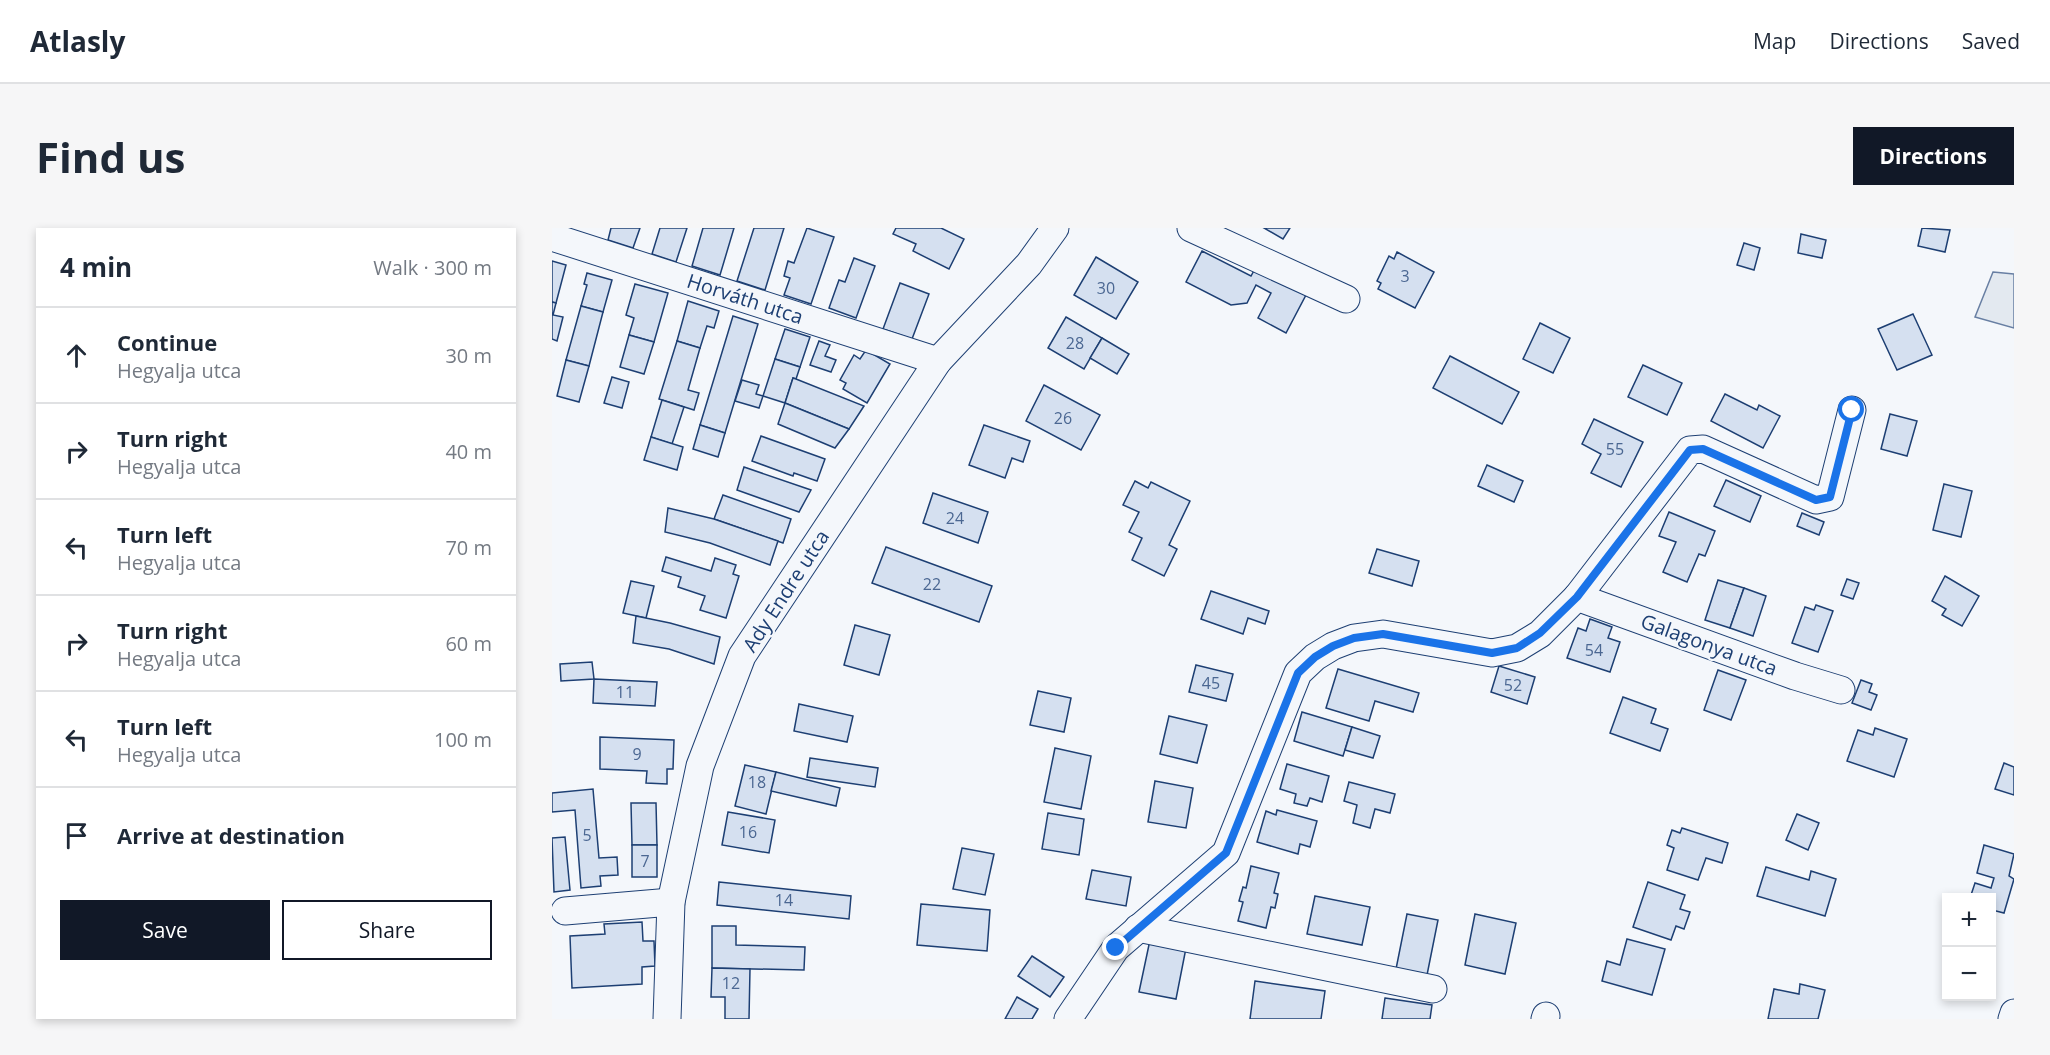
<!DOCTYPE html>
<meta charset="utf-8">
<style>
:root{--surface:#fff;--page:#f6f6f7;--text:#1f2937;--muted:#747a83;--line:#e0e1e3;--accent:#111827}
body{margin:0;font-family:"Open Sans",sans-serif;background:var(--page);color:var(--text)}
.controls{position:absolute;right:18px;bottom:18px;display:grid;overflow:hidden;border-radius:0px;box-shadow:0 3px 9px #0003}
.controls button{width:54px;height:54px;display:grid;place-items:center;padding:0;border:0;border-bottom:2px solid var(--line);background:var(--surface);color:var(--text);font:30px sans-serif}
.stop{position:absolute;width:18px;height:18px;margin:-14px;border:4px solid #1a73e8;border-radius:50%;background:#fff}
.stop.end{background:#1a73e8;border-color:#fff;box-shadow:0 2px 6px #0008}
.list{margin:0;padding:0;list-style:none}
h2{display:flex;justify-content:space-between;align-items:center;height:78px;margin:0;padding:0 24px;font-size:26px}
h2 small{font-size:20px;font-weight:400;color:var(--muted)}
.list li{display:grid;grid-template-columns:39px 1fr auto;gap:18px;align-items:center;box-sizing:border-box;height:96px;padding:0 24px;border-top:2px solid var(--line)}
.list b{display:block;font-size:22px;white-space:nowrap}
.list p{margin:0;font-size:20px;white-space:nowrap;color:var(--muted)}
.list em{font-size:20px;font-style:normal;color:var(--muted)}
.actions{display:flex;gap:12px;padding:18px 24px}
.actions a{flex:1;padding:14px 0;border:2px solid var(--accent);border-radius:0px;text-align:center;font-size:21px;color:var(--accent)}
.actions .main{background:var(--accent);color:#fff}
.icon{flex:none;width:33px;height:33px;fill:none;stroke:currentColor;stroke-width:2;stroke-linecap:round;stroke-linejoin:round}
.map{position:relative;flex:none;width:1462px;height:791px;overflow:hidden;border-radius:0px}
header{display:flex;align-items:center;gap:36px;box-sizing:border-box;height:84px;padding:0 30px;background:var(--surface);border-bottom:2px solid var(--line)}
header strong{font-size:28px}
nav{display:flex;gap:33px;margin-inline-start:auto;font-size:21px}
.intro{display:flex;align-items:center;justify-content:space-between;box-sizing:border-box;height:144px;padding:0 36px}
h1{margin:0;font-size:42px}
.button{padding:15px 27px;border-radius:0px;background:var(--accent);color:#fff;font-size:21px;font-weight:700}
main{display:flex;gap:36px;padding:0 36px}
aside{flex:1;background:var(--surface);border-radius:0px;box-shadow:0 3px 9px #0003}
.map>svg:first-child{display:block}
.green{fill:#e3e9f0;stroke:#687fa3;stroke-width:1.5}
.building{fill:#d5e0f0;stroke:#1d3f73;stroke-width:1.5}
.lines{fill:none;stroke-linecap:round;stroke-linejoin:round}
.minor-casing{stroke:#1d3f73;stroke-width:29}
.minor{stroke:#f4f7fb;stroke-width:27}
.route{stroke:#1a73e8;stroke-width:8}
.labels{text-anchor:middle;stroke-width:4.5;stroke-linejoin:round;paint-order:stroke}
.number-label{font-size:16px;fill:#4b6792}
.street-label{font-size:20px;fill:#1d3f73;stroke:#f4f7fb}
</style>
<header>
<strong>Atlasly</strong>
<nav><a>Map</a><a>Directions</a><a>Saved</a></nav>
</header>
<div class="intro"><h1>Find us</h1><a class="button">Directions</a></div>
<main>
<aside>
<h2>4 min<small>Walk · 300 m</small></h2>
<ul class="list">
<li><svg class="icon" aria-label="ahead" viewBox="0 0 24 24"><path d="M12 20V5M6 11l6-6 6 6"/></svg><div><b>Continue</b><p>Hegyalja utca</p></div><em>30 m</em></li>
<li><svg class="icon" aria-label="right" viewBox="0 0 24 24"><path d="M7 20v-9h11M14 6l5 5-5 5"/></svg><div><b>Turn right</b><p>Hegyalja utca</p></div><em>40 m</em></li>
<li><svg class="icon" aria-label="left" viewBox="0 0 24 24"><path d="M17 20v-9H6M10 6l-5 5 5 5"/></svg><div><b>Turn left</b><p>Hegyalja utca</p></div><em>70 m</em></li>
<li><svg class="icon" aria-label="right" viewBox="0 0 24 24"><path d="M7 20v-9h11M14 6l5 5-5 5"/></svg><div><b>Turn right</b><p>Hegyalja utca</p></div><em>60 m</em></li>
<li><svg class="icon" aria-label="left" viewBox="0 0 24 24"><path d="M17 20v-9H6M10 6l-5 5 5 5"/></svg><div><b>Turn left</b><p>Hegyalja utca</p></div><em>100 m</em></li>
<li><svg class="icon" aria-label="arrive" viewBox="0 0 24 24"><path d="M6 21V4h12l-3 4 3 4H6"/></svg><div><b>Arrive at destination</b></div></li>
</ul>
<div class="actions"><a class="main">Save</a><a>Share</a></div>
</aside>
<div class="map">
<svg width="1462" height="791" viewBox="0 0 1462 791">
<rect width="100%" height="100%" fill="#f4f7fb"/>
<!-- green -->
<path class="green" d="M1441,44L1462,46V100L1423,89Z"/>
<!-- building -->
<g class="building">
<path d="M59,0H88L81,20L56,12Z"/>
<path d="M108,0H135L124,34L100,26Z"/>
<path d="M151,0H182L168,47L140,38Z"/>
<path d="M202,0H232L213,62L185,53Z"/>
<path d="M255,0L282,9L259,76L232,67L238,50L232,48L236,33L242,35Z"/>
<path d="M344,0H389L412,11L397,41L361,23L364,16L341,6Z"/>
<path d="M712,0H738L731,11Z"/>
<path d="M1370,0L1398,2L1393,24L1366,18Z"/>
<path d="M1249,6L1274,12L1270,30L1246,25Z"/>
<path d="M1192,15L1208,20L1202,42L1185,37Z"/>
<path d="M650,23L699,48L704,39L755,65L734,105L706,90L719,65L704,57L695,75L679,77L634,54Z"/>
<path d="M845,24L882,44L863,80L826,61L829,55L825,53L837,28L842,31Z"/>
<path d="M544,29L586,54L564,91L522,67Z"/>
<path d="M302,30L323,38L304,90L277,80L287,52L293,54Z"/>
<path d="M0,33L14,37L4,75L0,74Z"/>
<path d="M35,45L60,52L51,84L29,78L35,57L32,56Z"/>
<path d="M348,55L377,66L360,111L331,101Z"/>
<path d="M83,56L116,65L102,114L77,107L82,90L74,87Z"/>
<path d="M136,73L167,83L162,100L155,98L148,120L125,113Z"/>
<path d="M0,74L4,75L1,87L11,89L5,113L0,111Z"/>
<path d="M29,78L51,84L37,138L14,132Z"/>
<path d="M1361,86L1380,127L1345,142L1326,101Z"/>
<path d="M181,88L206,96L173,205L148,197Z"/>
<path d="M514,89L550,110L532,141L496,120Z"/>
<path d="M988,95L1018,110L1001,145L971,131Z"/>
<path d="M233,101L258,109L248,139L223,131Z"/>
<path d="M77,107L102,114L92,146L68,139Z"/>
<path d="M550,110L577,126L565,146L538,130Z"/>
<path d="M125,113L148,120L136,162L147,165L142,182L107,171Z"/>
<path d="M267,113L278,117L273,128L284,132L279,144L258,137Z"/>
<path d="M314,122L338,136L315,175L291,161L294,155L288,152L302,127L308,131Z"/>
<path d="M898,128L967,164L950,196L881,160Z"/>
<path d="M223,131L248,139L244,151L241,150L233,175L211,168Z"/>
<path d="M14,132L37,138L27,174L5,168Z"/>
<path d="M1091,137L1130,155L1115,187L1076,169Z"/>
<path d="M60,149L77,154L70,180L52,175Z"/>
<path d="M241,150L244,151L312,178L297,201L233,175Z"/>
<path d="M190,152L207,157L204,166L211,168L207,180L183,173Z"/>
<path d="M492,157L548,187L529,222L474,193Z"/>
<path d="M1173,166L1205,182L1207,177L1228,188L1211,220L1159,193Z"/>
<path d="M110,172L132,179L120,216L99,209Z"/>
<path d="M233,175L297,201L283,220L226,196Z"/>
<path d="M1338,186L1365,193L1355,228L1329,221Z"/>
<path d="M1042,191L1091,214L1069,259L1039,245L1049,226L1030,216Z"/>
<path d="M148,197L173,205L166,229L141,221Z"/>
<path d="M432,197L478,213L471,234L460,230L453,250L417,237Z"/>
<path d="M209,208L273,231L265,253L242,245L241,248L200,233Z"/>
<path d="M99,209L131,219L125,242L92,232Z"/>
<path d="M935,237L971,253L962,274L926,258Z"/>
<path d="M192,239L259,262L247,284L185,262Z"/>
<path d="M1174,252L1209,268L1198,294L1162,278Z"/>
<path d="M583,253L596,260L599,254L638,273L617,317L625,321L612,348L580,332L590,310L577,304L587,284L571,277Z"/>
<path d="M1392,256L1420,263L1409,309L1381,302Z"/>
<path d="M381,265L436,284L426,315L371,295Z"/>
<path d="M171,267L239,291L231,315L162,291Z"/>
<path d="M116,280L162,291L226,313L218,337L158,315L113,304Z"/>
<path d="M1117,284L1163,303L1153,328L1147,326L1135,354L1111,344L1124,314L1107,308Z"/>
<path d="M1250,285L1272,294L1267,307L1245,298Z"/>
<path d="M334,319L440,358L427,394L320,355Z"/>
<path d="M825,321L867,333L860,358L817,345Z"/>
<path d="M114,329L159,343L163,330L184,337L181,346L187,348L174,390L148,382L153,368L126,359L129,349L110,343Z"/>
<path d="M1393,348L1427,368L1410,398L1390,387L1394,381L1380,373Z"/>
<path d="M1295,351L1307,355L1301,371L1289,367Z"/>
<path d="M1166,352L1192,360L1178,400L1153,392Z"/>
<path d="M79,353L102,358L94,390L71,385Z"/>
<path d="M1192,360L1214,368L1201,408L1178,400Z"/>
<path d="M659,363L717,383L713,396L696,390L691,406L649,391Z"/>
<path d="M1264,377L1281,383L1266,424L1240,415L1253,379L1262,382Z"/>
<path d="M84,388L118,395L168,409L162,436L117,421L81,415Z"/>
<path d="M1038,391L1060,399L1056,410L1068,414L1058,444L1015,430L1026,400L1034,403Z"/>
<path d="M303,397L338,407L327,447L292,437Z"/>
<path d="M40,434L42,451L9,453L8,436Z"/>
<path d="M644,437L681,446L674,473L637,464Z"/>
<path d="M947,438L983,449L975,476L939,464Z"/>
<path d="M786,441L867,465L861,484L823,473L817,493L774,480Z"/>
<path d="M1166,442L1194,452L1179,492L1152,482Z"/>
<path d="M42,451L105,454L103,478L41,475Z"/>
<path d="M1309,452L1320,456L1317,464L1325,467L1319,482L1300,475Z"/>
<path d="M486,463L519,470L512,504L478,497Z"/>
<path d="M1071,469L1104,481L1099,495L1116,501L1108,523L1058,505Z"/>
<path d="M247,476L301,488L295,514L242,503Z"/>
<path d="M750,484L800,499L791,528L742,513Z"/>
<path d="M617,488L655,497L645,535L608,526Z"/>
<path d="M800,499L828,508L821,530L793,522Z"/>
<path d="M1323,500L1355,511L1342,549L1295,533L1306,502L1321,507Z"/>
<path d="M48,509L122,512L121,541H115V556L94,555L95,543L48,541Z"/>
<path d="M503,520L539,528L529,581L492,574Z"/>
<path d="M258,530L326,540L323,559L255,549Z"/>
<path d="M1452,535L1462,539V567L1443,561Z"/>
<path d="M735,536L777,548L770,574L758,570L755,578L742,575L744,566L728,561Z"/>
<path d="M193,537L224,544L214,586L183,578Z"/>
<path d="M224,544L288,560L284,578L219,563Z"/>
<path d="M603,553L641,560L634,600L596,594Z"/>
<path d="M797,554L843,566L838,585L823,581L818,600L801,595L805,577L792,573Z"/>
<path d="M41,561L47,630L65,629L66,647L48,648L49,658L29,660L23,582L0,584V565Z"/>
<path d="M79,575H104L105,617H80Z"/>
<path d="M725,582L765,593L758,619L748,616L746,626L705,614L714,583L724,587Z"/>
<path d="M176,584L223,592L217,625L170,617Z"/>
<path d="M496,585L532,591L527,627L490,621Z"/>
<path d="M1245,586L1267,595L1256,622L1234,612Z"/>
<path d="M1130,600L1176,615L1170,635L1154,630L1146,652L1115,642L1122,620L1115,617L1120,602L1128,605Z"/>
<path d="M13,609L18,662L2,664L0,610Z"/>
<rect x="80" y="617" width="25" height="32"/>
<path d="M1432,617L1462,626L1457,648L1462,651L1452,685L1440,682V670H1418L1423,655L1439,660L1442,650L1425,645Z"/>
<path d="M410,620L442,626L433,667L401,661Z"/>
<path d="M699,638L727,645L722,665L726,666L723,680L719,679L714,700L686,693L691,674L687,673L691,659L694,660Z"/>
<path d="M1214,639L1257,652L1259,643L1284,651L1273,688L1205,668Z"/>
<path d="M540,642L579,649L574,678L534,671Z"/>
<path d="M167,654L299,668L297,691L165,677Z"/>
<path d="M1096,654L1133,667L1128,681L1138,684L1132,701L1124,698L1119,712L1081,699Z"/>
<path d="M763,668L818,679L810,717L755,706Z"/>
<path d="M369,676L438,682L435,723L365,717Z"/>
<path d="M855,686L886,692L875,747L844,741Z"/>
<path d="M923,686L964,695L953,746L913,737Z"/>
<path d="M90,694L91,713H102L103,738L90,739V756L20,760L18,708L53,706L52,696Z"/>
<path d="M160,698H184V717L253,719L252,742L160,740Z"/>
<path d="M1075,711L1113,721L1100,767L1050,753L1055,733L1068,737Z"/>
<path d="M598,712L634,720L624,771L587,764Z"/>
<path d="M480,728L512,749L498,769L466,748Z"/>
<path d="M160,740L198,741L197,791H173V769H159Z"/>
<path d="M703,753L773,763L769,791H698Z"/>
<path d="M1248,756L1273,762L1266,791H1216L1222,761L1247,766Z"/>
<path d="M465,769L486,781L480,791H453Z"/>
<path d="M833,770L880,777L878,791H830Z"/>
</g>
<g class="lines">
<defs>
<g id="minor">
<path d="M639,0L794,71"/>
<path d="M0,9L386,133"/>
<path d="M1025,369L1243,448L1289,462"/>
<path d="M13,683L119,674"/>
<path d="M586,700L881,761"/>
<path d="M115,791L119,674L148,538L190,428L386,133L477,36L503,0"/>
<path d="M516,791L564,720L674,625L746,445L763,429L781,418L802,410L831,406L940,425L965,420L988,406L1025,369L1138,222L1151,221L1264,272L1278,269L1300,182"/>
<path d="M993,791L994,788"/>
<path d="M1460,791L1462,785"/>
</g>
</defs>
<!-- minor casing -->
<use href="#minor" class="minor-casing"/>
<!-- minor -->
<use href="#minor" class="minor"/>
</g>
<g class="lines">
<!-- route -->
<path class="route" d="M564,720L674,625L746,445L763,429L781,418L802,410L831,406L940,425L965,420L988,405L1025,369L1138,222L1151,221L1264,272L1278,269L1300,182"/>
</g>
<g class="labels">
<!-- number labels -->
<g class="number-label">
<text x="853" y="54">3</text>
<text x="554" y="66">30</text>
<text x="523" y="121">28</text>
<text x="511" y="196">26</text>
<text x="1063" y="227">55</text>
<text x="403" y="296">24</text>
<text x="380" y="362">22</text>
<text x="1042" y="428">54</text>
<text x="659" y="461">45</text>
<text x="961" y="463">52</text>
<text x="73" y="470">11</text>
<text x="85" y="532">9</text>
<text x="205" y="560">18</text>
<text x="196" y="610">16</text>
<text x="35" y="613">5</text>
<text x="93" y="639">7</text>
<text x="232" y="678">14</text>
<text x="179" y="761">12</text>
</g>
<!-- street labels -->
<g class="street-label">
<text transform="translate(193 71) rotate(18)" y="7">Horváth utca</text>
<text transform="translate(234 363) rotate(-57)" y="7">Ady Endre utca</text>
<text transform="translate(1157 417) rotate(20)" y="7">Galagonya utca</text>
</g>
</g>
</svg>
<div class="controls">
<button>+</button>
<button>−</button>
</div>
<div class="stop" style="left:1300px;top:182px"></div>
<div class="stop end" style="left:564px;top:720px"></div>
</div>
</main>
